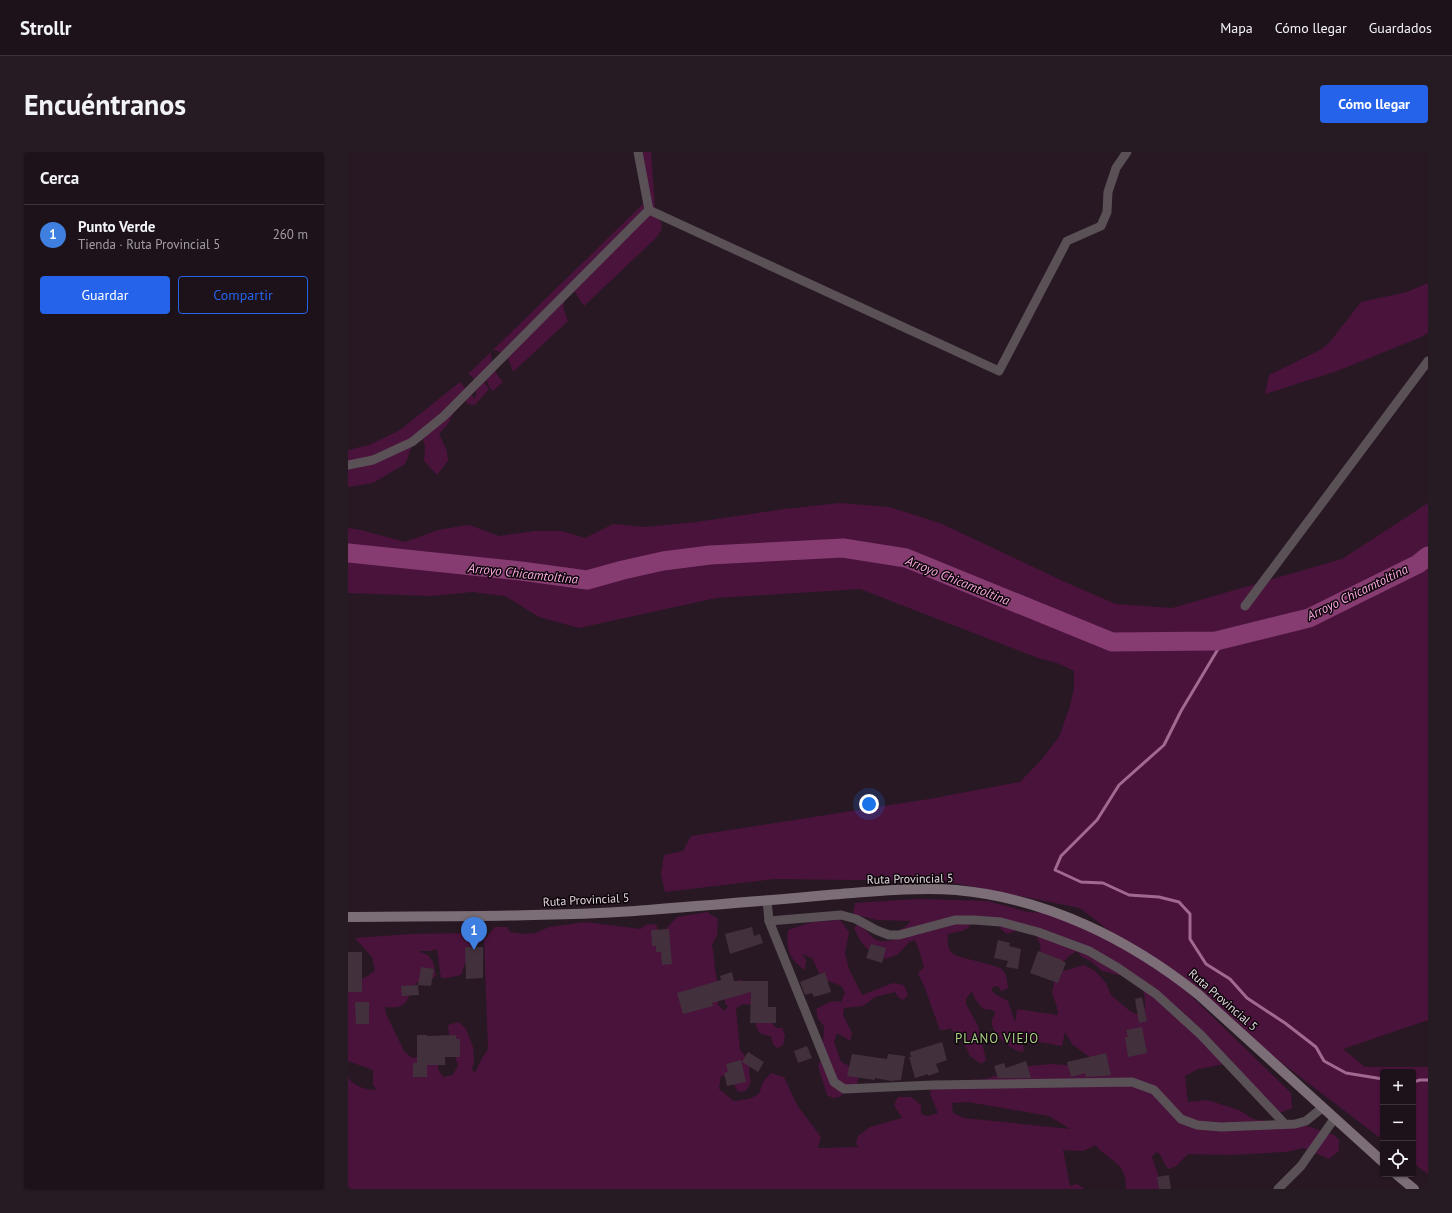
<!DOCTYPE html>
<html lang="es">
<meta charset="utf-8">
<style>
:root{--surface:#1e121a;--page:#261b23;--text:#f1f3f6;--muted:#a19ea2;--line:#3c3239;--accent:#2563eb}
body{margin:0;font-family:"PT Sans",sans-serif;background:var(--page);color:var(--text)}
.controls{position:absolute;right:12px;bottom:12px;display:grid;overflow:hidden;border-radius:4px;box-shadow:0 1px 3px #0004}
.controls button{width:36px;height:36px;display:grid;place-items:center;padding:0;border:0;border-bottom:1px solid var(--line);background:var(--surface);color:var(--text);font:20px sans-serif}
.you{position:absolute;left:521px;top:652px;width:14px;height:14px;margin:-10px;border:3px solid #fff;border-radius:50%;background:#1a73e8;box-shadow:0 0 0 6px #1a73e833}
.badge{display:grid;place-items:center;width:26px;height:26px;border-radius:50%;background:var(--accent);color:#fff;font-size:13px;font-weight:700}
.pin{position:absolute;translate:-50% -33px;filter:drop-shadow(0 1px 2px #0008)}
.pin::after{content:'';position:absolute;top:21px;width:14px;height:12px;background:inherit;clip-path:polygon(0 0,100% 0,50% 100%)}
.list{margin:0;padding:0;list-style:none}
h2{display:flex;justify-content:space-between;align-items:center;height:52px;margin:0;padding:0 16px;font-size:17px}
h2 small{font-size:13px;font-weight:400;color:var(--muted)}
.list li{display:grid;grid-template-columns:26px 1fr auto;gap:12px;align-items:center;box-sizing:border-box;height:60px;padding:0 16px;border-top:1px solid var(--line)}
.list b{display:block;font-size:15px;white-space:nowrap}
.list p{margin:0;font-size:13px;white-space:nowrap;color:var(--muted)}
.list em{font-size:13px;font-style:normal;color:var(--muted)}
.actions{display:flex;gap:8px;padding:12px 16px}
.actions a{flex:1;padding:9px 0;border:1px solid var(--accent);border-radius:4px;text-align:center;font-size:14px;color:var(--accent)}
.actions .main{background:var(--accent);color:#fff}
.icon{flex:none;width:22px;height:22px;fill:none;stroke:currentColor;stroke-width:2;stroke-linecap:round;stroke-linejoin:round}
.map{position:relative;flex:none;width:1080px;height:1037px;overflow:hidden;border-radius:4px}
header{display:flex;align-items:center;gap:24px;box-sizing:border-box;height:56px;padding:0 20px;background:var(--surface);border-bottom:1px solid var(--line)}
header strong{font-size:19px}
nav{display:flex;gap:22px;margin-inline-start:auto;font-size:14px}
.intro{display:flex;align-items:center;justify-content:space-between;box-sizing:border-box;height:96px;padding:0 24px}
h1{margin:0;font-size:28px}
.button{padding:10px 18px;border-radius:4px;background:var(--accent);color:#fff;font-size:14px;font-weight:700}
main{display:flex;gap:24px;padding:0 24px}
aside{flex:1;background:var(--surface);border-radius:4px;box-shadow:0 1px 3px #0004}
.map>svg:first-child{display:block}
.green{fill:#4a133c;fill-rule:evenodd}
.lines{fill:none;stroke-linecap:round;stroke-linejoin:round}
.stream{stroke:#a26a91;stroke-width:3}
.river{stroke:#863c71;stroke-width:19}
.building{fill:#42303c}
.street{stroke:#5a5157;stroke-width:9}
.secondary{stroke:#7c6e77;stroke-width:10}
.labels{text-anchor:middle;stroke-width:3;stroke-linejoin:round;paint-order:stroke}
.street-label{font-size:12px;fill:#e2d6dd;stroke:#0d060a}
.water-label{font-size:13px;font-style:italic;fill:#fca9e2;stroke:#0d060a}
.neighbourhood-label{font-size:13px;letter-spacing:1px;fill:#aed08a;stroke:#0d060a}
</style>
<header>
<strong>Strollr</strong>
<nav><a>Mapa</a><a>Cómo llegar</a><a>Guardados</a></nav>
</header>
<div class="intro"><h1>Encuéntranos</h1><a class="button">Cómo llegar</a></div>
<main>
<aside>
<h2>Cerca<small></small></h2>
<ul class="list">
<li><span class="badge" style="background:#3f7fe0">1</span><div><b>Punto Verde</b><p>Tienda · Ruta Provincial 5</p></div><em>260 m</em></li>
</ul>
<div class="actions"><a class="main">Guardar</a><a>Compartir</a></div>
</aside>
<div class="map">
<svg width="1080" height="1037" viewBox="0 0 1080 1037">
<rect width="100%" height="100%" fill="#281823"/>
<!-- green -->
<g class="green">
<path d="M294,0H303L307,55L314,73L313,79L307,87L236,154L227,140L220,142C213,154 215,156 220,169L165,220C162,209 158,200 145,198L296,51Z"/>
<path d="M1080,131V181L1071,186L989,219L917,242L921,223L972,198L981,191L1013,150L1059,140Z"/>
<path d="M143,200C143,211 147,222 155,230L145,239L142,236L139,229L136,230L141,237L127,253L120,252L115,246H113L100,272L91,282L99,299L100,309L89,323L76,309L77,295L75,287L64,294L57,312L25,331L0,335V298L21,293L52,278L112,230L127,247C130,240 127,232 125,225L120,222Z"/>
<path d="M492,351L541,355L592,371L717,430L768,452L824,456L994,407L1080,351V868L995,897L1017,915H1080V1022L1065,1011V920H1035V988L834,835L943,941L944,956L931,961L883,911L850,917L837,924L840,950L859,948L891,958L905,967L959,974L986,983L991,988V999L981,1007L956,996L938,1000L882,1003L840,1002L828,1014L821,1017L817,1013L812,1002L808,1000L804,1005L815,1037H778C778,1017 772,1014 757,1002C753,999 750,997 748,993L735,999L715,998L722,1034L729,1032L737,1037H0V925C6,935 19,938 29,938L25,933V918L0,909V827L4,832L20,824L27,818L24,805L7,786L63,782L129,781L135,785C133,792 128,792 124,797C119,804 116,815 113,823L99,826H93L89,797L82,799H70L80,803L85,810L88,824L80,829L68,831C58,847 61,858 37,855L38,862L56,899L64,906L72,904H91L90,917L95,925L105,923L110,913L102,892L100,873L111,870L118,877L125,895L126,909L124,917L126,921L128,919L134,906L140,897L136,788L147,775H159L162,780L176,782L187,781L201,775L237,770L293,777C296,772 303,771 308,773L311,779V784L329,765L359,760L370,767L369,783L364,793C366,802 366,809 367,818C370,833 372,838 370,853L377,859L380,854L377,852V839L393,827L403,836L405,853L395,852L388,856L392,898L402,909L401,921L403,930L398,939L390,940L382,926L373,924L371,937L386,949L401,947L411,942L415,930L423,921L436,925L449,953L473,985L470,996L511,995L508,992L510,984L522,975L554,966L546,953L550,945H563L573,953V962L580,964L590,961L582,942L584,930L638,927L671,915L704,912L729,914L748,910L724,892L717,880L714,894L673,887L676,896L675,900C663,899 642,881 644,868C645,865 646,864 647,862L645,858L635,857L627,847L624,839L618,847V852L630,874L638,908L633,912L622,904L614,887L602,876L597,878H592L576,834L570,821L576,815L571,798L567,788L561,790L550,802L538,807C520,800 514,794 506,776L510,772C518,776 522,786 531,789C535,790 543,788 547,788L551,778L556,776L563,769L529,768L505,762L507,751L570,747L640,749L680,760L700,761L743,779L788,804L824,827L732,756L596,729L427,727L317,740L313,722L316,703L335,699L343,684L581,647L672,630L694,607L711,585L722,554L726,536V519L709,511L690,506L512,437L368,446L231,476L191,465L157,444L124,440L84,444L0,441V376L13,378L57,390L90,378L119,373L124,374L151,384L187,379H214L237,386L265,372L297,375L348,370L437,357ZM635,764L650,767L653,777L659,782L678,775L685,776L692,792L693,803L711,814L721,804L729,799L734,805L744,810L754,819L792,828L797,846V858L791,863L782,859L763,843L758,831L747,819L736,813L708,821L704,841L709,855L710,863L669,857L667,871L660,849L647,842L643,838L646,834L651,835L653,839L660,836C659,828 659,820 652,816C643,813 633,810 624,808C606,803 598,804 600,782L614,779L620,776L621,774ZM620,950L701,964L722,977L616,966L605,961L604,951Z"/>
<path d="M492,768L501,780L497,801L501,817L514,843L545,831L556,833L560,843L555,848L550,845L547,840L527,845L515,854L496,856L495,863L504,881L502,889L489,881L486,890L493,910L512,919L509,932L491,945L485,946L479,943L470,914L474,906L476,874L470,867L468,857L484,849L493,850L497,841L494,834L474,827L464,806L454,802L458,808L457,818C441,808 438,797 440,778L464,770Z"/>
<path d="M406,865L422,867L428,876H434L437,883L435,893L429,896L425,892L423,884C409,883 409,878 406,865Z"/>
</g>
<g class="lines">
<!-- stream -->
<g class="stream">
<path d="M876,487L833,559L816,593L771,633L749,668L713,704L707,718L733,730L755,731L781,743L811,745L831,750L842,762V787L858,812L882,827L899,846L937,871L968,895L976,909L998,921L1035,927"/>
<path d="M1065,930L1072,928H1080"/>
</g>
<!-- river -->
<path class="river" d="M0,401L173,419L239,428L275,418L315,409L362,403L495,396L558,406L764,490L868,489L961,466L1070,412L1080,404"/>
</g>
<!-- building -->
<g class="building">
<path d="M404,775L406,784L412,782L415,791L382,802L377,782Z"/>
<path d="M321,777L324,812L314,813L313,800H308V794H304L303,778Z"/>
<path d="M650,788L662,791L661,794L673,797L670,817L658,815L660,809L646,806Z"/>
<path d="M523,792L538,796L534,811L518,806Z"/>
<path d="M117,795H135V826L118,827Z"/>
<path d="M690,799L714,808V809L718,811L710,831L682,821Z"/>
<rect x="0" y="800" width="14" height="40"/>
<path d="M73,815L86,817L83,834L70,833Z"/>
<path d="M384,820L386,829H420V855H428V871H402L403,840L364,851L365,854L335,862L329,841L373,828L372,824Z"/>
<path d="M477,820L483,840L466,845L464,841L457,843L452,830Z"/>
<path d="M70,833L71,843L54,844L53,834Z"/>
<path d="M794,845L799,869L791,871L787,847Z"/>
<path d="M7,850H21V872H8Z"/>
<path d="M794,875L799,901L780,905L777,885H780L778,878Z"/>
<path d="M69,883H79V884L108,883V887H112V905H97V913H79V925H65V911H69Z"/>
<path d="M594,890L599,908L588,912L591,920L580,924V922L567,926L561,905H563L562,900Z"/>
<path d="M459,894L464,906L450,911L446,899Z"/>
<path d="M400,900L416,910L410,920L394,910Z"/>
<path d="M758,901L763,923L756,924L738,925L737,921L723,925L719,910Z"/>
<path d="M504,902L539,907L540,902L557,904L553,928L543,929L527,926V928L499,924Z"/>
<path d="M393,908L398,930L379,934L376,921L380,920L378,912Z"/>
<path d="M678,909L683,926H650L646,914L656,911L658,916Z"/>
<path d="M821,1023L823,1037H811L809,1025Z"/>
</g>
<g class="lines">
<!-- street -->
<g class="street">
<path d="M290,0L301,58"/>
<path d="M301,58L651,219L719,89L753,74L759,60L760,40L768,16L779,0"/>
<path d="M0,313L25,308L64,290L96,264L301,58"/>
<path d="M897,454L1080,209"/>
<path d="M419,748L421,769L486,930L496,937L585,933L784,930L806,938L833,967L849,973L873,975L947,972L958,969L974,956"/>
<path d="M421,769L493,763L508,767L528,778L541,783H551L607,768H626L653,770L690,780L741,799L770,816L808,842L853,883L936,971"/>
<path d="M930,1037L953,1014L986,967"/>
</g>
<!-- secondary -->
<g class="secondary">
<path d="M0,765C96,764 191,765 287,759C351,754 416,749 480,743C522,740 565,735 608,738C698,746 781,787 851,843L1035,1010"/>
<path d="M1048,1022L1066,1037"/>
</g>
</g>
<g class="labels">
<!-- street labels -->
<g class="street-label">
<text transform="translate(562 727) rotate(-1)" y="4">Ruta Provincial 5</text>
<text transform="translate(238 748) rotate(-3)" y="4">Ruta Provincial 5</text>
<text transform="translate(875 848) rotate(41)" y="4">Ruta Provincial 5</text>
</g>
<!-- water labels -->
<g class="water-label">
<text transform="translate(175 421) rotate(6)" y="5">Arroyo Chicamtoltina</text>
<text transform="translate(610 428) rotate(22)" y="5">Arroyo Chicamtoltina</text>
<text transform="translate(1009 440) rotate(-26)" y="5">Arroyo Chicamtoltina</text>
</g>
<!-- neighbourhood labels -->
<g class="neighbourhood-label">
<text x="649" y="891">PLANO VIEJO</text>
</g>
</g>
</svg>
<div class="controls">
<button>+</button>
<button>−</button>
<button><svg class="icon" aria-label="locate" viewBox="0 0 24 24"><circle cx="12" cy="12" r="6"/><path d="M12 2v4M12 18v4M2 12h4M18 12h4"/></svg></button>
</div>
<div class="you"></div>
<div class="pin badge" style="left:126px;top:798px;background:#3f7fe0">1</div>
</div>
</main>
